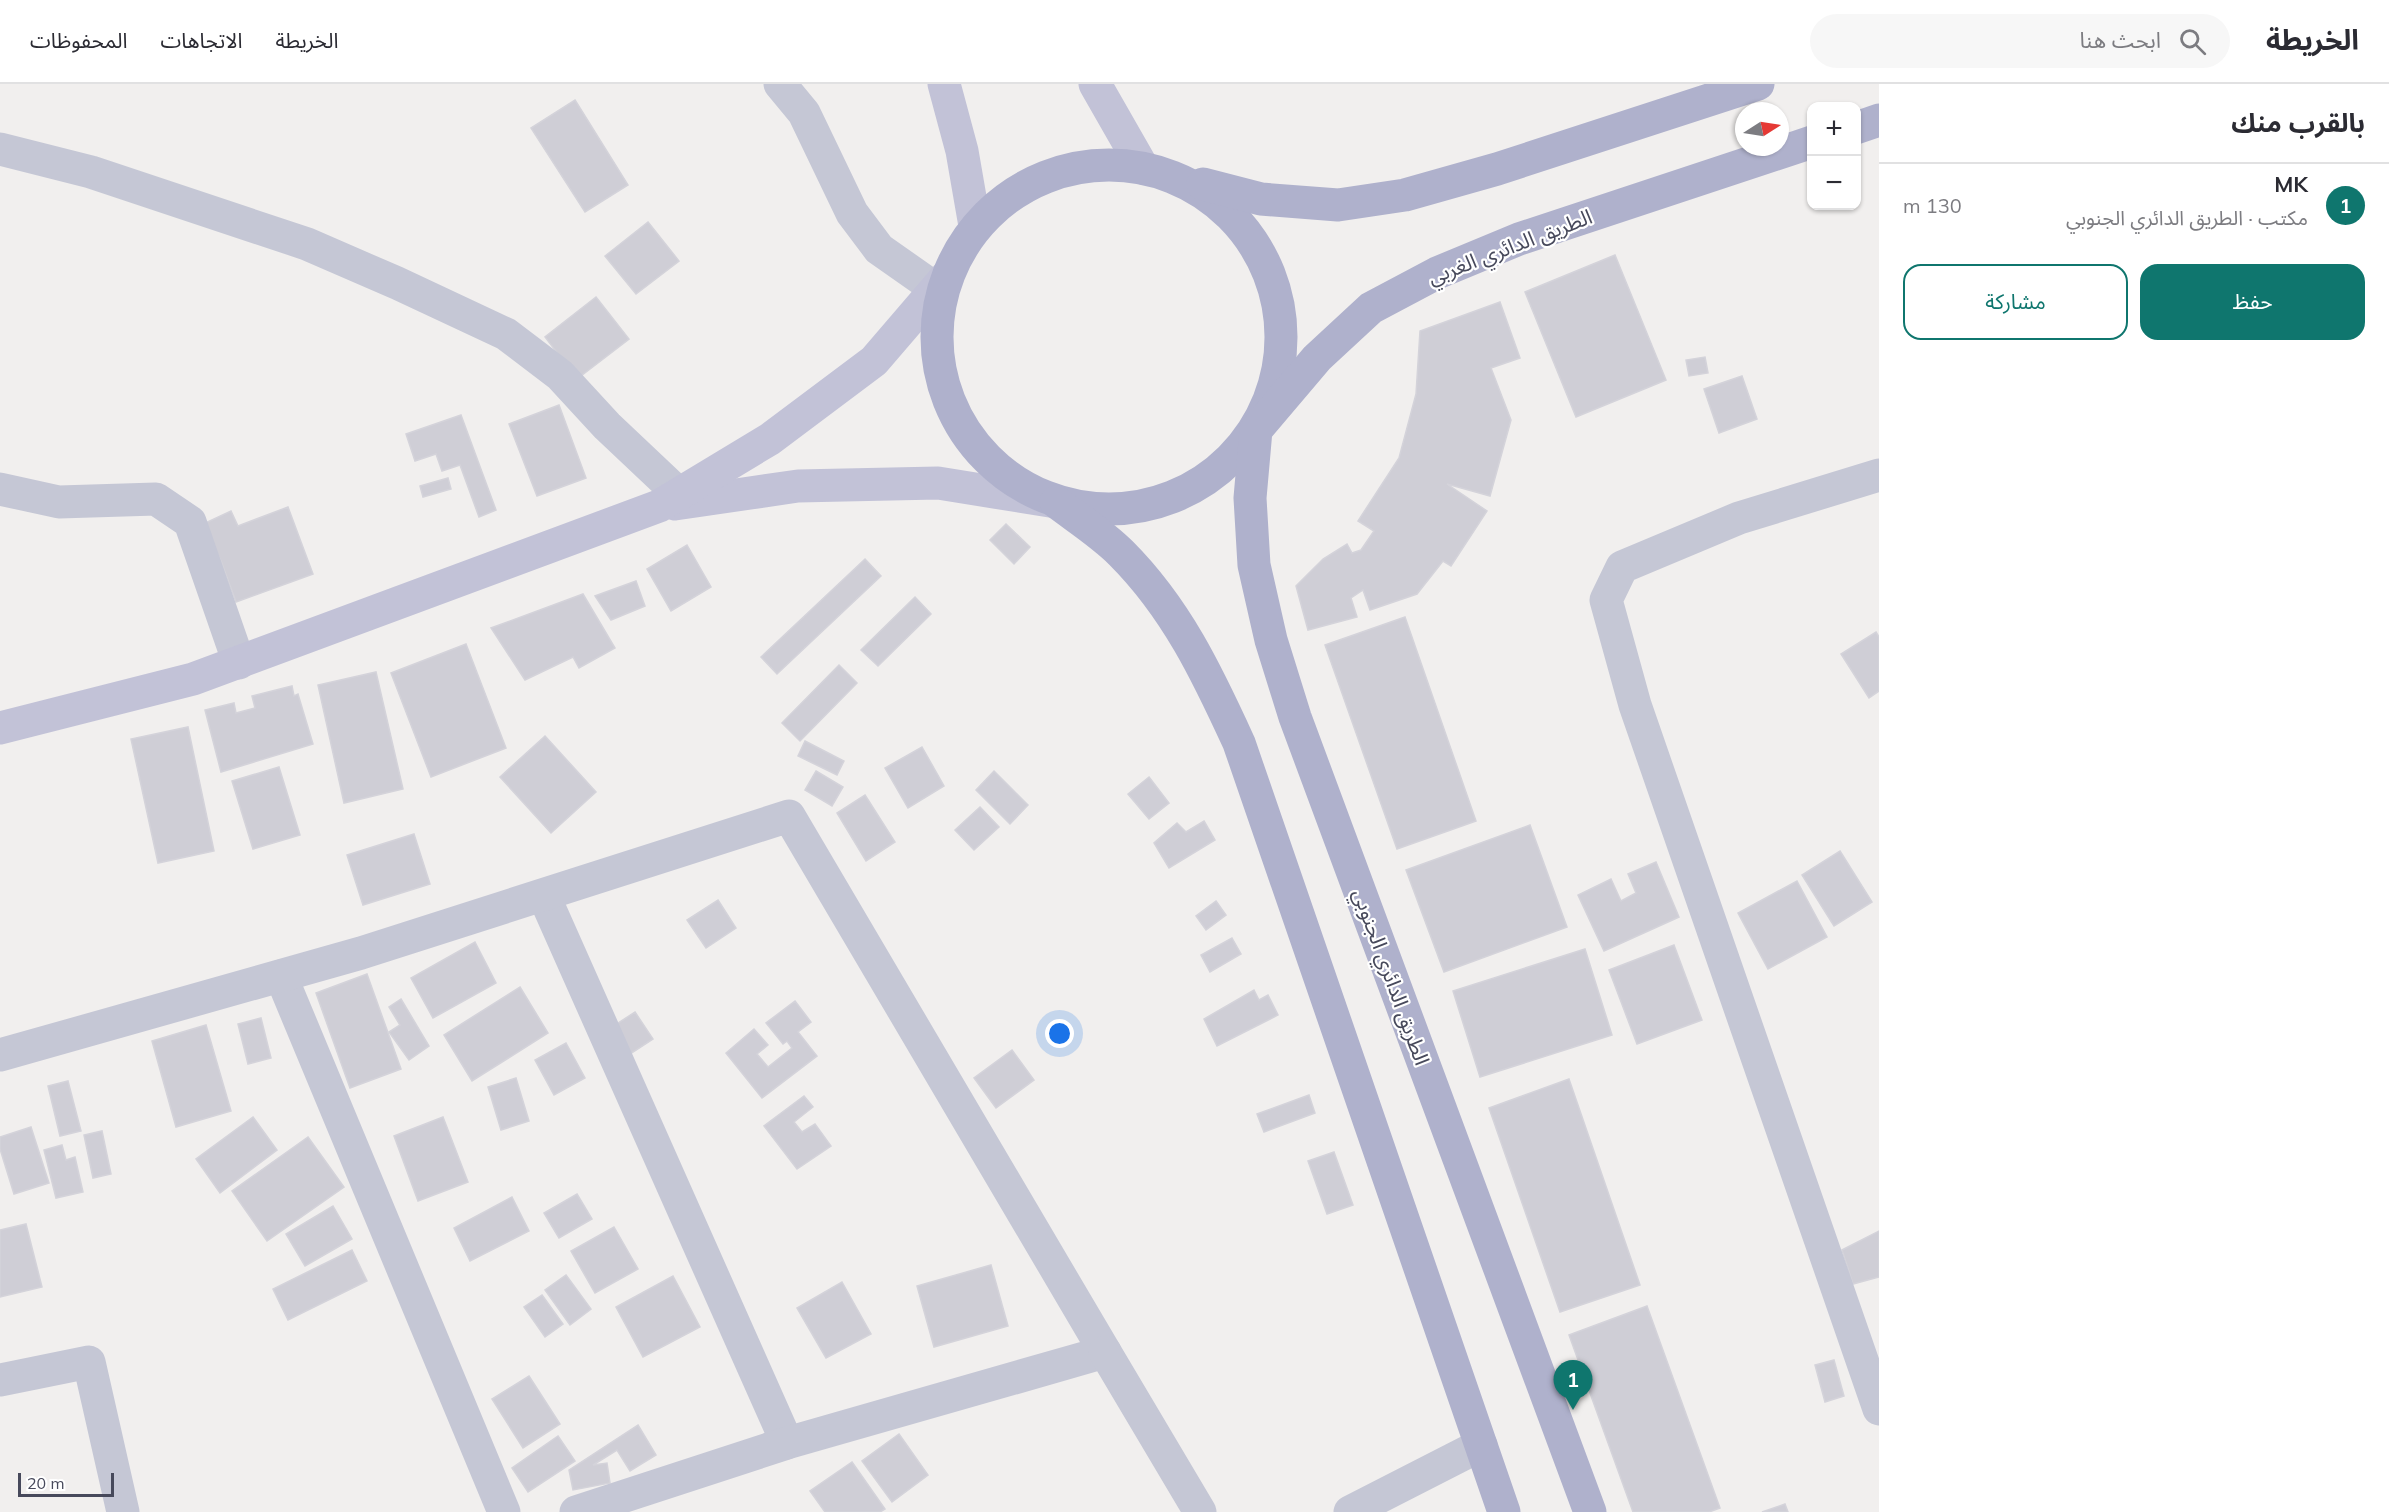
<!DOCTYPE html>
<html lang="ar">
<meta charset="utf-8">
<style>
:root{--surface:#fff;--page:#f7f7f7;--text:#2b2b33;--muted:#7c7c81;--line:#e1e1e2;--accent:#0f766e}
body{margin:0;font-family:Mulish,"Noto Sans Arabic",sans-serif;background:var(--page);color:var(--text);direction:rtl}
.controls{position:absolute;right:18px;top:18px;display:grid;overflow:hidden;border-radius:12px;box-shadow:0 2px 4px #0004}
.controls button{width:54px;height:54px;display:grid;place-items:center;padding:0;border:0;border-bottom:2px solid var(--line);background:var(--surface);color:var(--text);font:30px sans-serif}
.compass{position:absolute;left:1735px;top:18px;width:54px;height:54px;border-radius:50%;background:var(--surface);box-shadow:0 2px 4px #0004;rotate:78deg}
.scale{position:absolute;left:18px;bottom:15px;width:96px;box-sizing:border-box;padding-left:6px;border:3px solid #47495b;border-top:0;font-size:16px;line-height:21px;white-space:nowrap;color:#47495b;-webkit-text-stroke:4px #fff;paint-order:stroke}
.you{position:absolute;left:1060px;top:950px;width:21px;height:21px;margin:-15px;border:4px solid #fff;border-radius:50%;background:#1a73e8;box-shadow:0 0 0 9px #1a73e833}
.badge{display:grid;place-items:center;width:39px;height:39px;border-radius:50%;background:var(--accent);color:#fff;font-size:20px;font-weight:700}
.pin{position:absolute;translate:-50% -50px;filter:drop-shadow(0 2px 3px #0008)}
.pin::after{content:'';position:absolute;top:32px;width:21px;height:18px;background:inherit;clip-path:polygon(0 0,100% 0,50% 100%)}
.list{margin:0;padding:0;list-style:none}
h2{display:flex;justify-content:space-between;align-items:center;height:78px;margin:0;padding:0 24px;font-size:26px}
h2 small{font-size:20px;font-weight:400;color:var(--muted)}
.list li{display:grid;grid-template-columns:39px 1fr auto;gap:18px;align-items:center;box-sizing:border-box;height:84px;padding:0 24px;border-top:2px solid var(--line)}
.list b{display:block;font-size:22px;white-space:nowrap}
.list p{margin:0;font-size:20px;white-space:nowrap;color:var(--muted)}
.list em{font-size:20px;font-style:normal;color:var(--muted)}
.actions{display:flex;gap:12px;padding:18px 24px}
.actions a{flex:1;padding:14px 0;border:2px solid var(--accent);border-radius:18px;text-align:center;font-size:21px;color:var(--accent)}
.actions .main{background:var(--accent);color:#fff}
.icon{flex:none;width:33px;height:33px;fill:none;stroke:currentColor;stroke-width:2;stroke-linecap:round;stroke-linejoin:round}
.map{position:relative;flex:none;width:1879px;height:1428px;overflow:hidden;direction:ltr}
header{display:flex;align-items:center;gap:36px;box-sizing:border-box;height:84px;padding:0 30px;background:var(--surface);border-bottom:2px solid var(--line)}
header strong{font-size:28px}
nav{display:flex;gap:33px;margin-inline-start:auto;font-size:21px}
.search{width:420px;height:54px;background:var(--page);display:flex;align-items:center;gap:15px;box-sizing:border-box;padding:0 21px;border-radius:33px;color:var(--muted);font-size:22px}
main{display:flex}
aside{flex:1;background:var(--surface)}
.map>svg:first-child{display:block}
.building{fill:#cfced6;stroke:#d4d3da;stroke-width:1.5}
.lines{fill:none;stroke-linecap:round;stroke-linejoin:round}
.street{stroke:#c5c7d5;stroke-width:33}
.secondary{stroke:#c2c2d7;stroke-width:33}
.primary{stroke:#afb1cc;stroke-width:33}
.labels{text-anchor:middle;stroke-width:4.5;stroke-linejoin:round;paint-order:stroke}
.street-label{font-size:21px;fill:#47495b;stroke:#fff}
</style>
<header>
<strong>الخريطة</strong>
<div class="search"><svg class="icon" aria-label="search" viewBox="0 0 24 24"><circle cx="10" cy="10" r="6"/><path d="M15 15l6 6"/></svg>ابحث هنا</div>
<nav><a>الخريطة</a><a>الاتجاهات</a><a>المحفوظات</a></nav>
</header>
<main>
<aside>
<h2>بالقرب منك<small></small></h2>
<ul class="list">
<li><span class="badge">1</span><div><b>MK</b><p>مكتب · الطريق الدائري الجنوبي</p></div><em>130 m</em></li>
</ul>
<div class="actions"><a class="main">حفظ</a><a>مشاركة</a></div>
</aside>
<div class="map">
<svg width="1879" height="1428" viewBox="0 0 1879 1428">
<rect width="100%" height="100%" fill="#f1efee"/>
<!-- building -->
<g class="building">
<path d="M575,16L628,101L585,128L531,44Z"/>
<path d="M648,138L679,177L636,210L605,172Z"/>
<path d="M1615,171L1666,296L1576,333L1525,208Z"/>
<path d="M596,213L629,255L577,295L545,253Z"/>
<path d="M1500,218L1520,274L1491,284L1511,336L1490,412L1447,400L1487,427L1451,482L1443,477L1417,510L1370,526L1363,506L1351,514L1357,533L1308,546L1296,502L1323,475L1347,460L1352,469L1361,466L1374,447L1358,437L1399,374L1416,310L1420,247Z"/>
<path d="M1705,273L1708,289L1689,292L1686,276Z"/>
<path d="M1742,292L1757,335L1719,349L1704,305Z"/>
<path d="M559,321L586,394L537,412L509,340Z"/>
<path d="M461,331L496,426L479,433L460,381L442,387L436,370L415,377L406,350Z"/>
<path d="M448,394L451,405L423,413L420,402Z"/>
<path d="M288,423L313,490L236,518L221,477L203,440L231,427L238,442Z"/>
<path d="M1006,440L1030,463L1014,480L990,456Z"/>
<path d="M687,461L711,503L671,527L647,485Z"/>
<path d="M865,475L881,492L777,590L761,573Z"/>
<path d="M636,497L645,522L611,536L595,512Z"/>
<path d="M583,510L615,564L579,584L573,573L525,596L491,544Z"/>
<path d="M915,513L931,530L878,582L861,566Z"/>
<path d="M1405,533L1476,737L1397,765L1325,561Z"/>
<path d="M1876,548L1879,553V607L1869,614L1841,570Z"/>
<path d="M466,560L506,664L431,693L391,589Z"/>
<path d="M839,581L857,599L800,657L782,639Z"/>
<path d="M376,588L403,705L344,719L318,601Z"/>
<path d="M292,602L294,612L298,610L313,660L221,688L205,626L234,619L236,629L255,624L252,612Z"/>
<path d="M188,643L214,767L158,779L131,655Z"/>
<path d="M545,652L596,708L551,749L500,693Z"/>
<path d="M805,657L844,677L837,691L798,672Z"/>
<path d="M922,663L944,702L908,724L885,684Z"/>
<path d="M279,683L300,751L253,765L232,697Z"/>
<path d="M816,687L843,703L832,722L805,706Z"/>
<path d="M994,687L1028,721L1010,740L976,706Z"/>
<path d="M1149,693L1169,719L1149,735L1128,710Z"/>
<path d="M865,711L895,758L866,777L837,729Z"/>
<path d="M980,723L999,743L974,766L955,746Z"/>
<path d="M1204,737L1215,756L1169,784L1154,759L1177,739L1186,748Z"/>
<path d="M1530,741L1567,843L1444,888L1406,786Z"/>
<path d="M414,750L430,800L363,821L347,771Z"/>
<path d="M1840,767L1872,818L1834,842L1802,791Z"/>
<path d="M1656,778L1679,833L1604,867L1578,811L1611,795L1621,817L1636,809L1628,790Z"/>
<path d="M1797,797L1827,853L1768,885L1738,829Z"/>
<path d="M718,816L736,844L706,864L687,836Z"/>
<path d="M1216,817L1226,831L1206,846L1196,832Z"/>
<path d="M1232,854L1241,870L1210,888L1201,871Z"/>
<path d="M475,858L496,899L433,934L411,894Z"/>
<path d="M1674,861L1702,936L1637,960L1609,886Z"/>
<path d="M1585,865L1612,951L1480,993L1453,907Z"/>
<path d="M367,890L401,985L350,1004L316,909Z"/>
<path d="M520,903L548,949L472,997L444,951Z"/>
<path d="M1254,906L1259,916L1268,911L1278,931L1217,962L1204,935Z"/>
<path d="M401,915L429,962L409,976L389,948L400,941L389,923Z"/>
<path d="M795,917L811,938L798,948L817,972L762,1014L726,969L754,945L768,961L757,970L768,983L792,964L787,957L783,960L766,939Z"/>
<path d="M635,928L653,955L624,974L606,947Z"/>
<path d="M261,934L271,974L248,980L238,940Z"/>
<path d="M206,941L231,1027L176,1043L152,957Z"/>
<path d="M566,959L585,994L554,1011L535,976Z"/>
<path d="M1012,966L1034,996L996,1024L974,994Z"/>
<path d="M516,994L529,1037L501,1046L488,1003Z"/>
<path d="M1569,995L1640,1201L1560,1228L1489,1024Z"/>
<path d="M68,997L81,1047L60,1052L48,1002Z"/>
<path d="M1309,1011L1315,1029L1264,1048L1257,1030Z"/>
<path d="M804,1012L813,1023L794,1038L802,1048L815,1040L831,1062L797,1085L764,1042Z"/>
<path d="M253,1033L277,1066L220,1109L196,1075Z"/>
<path d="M443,1033L468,1098L418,1117L394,1052Z"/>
<path d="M31,1043L49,1099L14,1110L0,1065V1053Z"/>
<path d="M102,1047L111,1090L93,1094L84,1051Z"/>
<path d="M308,1053L344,1103L267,1157L232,1107Z"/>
<path d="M62,1061L66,1076L75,1073L83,1108L56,1114L44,1066Z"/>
<path d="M1334,1068L1353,1121L1327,1130L1308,1077Z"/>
<path d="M577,1110L592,1135L559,1154L544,1129Z"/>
<path d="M512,1113L529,1147L470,1177L454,1144Z"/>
<path d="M333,1122L352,1155L305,1182L286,1150Z"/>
<path d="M26,1140L42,1203L0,1213V1146Z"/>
<path d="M614,1143L638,1185L595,1209L571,1167Z"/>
<path d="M1879,1147V1193L1853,1200L1842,1166Z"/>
<path d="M352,1166L367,1197L288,1236L273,1205Z"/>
<path d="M991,1181L1008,1242L934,1263L917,1202Z"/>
<path d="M566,1191L591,1225L570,1241L545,1206Z"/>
<path d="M673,1192L700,1243L643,1273L616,1223Z"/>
<path d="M842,1198L871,1250L826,1274L797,1224Z"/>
<path d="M542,1211L563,1240L545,1253L524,1223Z"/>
<path d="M1647,1222L1720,1424L1709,1428H1633L1569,1251Z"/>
<path d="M1834,1276L1844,1312L1825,1318L1815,1281Z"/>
<path d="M529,1292L560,1340L523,1364L492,1315Z"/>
<path d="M638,1341L656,1371L630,1387L617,1366L593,1381L607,1379L610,1399L573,1406L569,1386Z"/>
<path d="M899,1350L928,1391L892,1418L862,1377Z"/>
<path d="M558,1352L575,1377L528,1408L512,1384Z"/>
<path d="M852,1378L885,1425L880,1428H825L810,1407Z"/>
<path d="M1785,1420L1788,1428H1762Z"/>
</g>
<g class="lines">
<!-- street -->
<g class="street">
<path d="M780,0L804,29L852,129L879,165L936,205"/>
<path d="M0,65L91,88L307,160L397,199L506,250L560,291L607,342L679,410"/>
<path d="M1879,391L1739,434L1622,483L1606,516L1635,621L1879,1325"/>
<path d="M0,405L59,418L156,415L190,438L239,579"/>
<path d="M544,812L787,1359"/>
<path d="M281,892L504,1428"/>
<path d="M0,971L361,869L789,732L1105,1268L787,1359L576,1428"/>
<path d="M1105,1268L1200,1428"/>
<path d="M0,1296L89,1278L123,1428"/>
<path d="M1350,1428L1481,1361"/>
</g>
<!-- secondary -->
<g class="secondary">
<path d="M944,0L962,67L975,142"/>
<path d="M1095,0L1143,84"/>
<path d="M675,420L798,402L938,399L1056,418"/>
<path d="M0,644L193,595L659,422L770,355L874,277L947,192"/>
</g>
<!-- primary -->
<g class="primary">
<path d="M1856,44L1879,36"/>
<circle cx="1109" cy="253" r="172"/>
<path d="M1203,100L1261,115L1338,121L1405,111L1497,85L1758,0"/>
<path d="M1056,418C1077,434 1102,450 1121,469C1176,524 1207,589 1239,659L1504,1428"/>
<path d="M1590,1428L1295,633L1271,556L1254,481L1250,414L1256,346L1317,274L1371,224L1437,189L1519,155L1812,58"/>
</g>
</g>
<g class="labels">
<!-- street labels -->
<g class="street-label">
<text transform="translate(1510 163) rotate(-21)" y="7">الطريق الدائري الغربي</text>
<text transform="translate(1391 893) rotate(70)" y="7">الطريق الدائري الجنوبي</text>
</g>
</g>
</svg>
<div class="controls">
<button>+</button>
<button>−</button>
</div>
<svg class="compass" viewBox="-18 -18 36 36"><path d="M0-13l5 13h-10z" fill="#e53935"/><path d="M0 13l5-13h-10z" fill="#7c7c81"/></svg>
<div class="scale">20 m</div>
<div class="you"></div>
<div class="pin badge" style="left:1573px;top:1326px">1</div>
</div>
</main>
